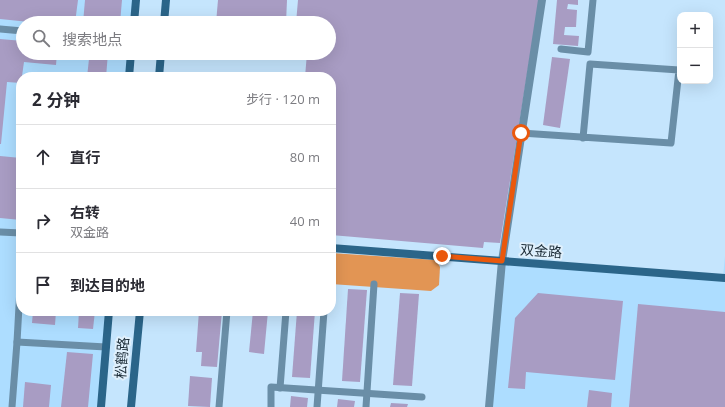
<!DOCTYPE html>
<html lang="zh">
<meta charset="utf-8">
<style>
:root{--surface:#fff;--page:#f2f2f3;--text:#2b2b33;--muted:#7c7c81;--line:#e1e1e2}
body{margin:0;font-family:"Open Sans","Noto Sans SC",sans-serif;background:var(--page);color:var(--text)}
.controls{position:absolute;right:12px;top:12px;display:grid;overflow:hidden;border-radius:8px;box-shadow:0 4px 16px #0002}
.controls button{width:36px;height:36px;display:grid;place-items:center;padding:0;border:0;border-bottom:1px solid var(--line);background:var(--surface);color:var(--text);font:20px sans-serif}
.stop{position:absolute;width:12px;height:12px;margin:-9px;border:3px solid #ea580c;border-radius:50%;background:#fff}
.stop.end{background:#ea580c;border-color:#fff;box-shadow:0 1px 4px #0008}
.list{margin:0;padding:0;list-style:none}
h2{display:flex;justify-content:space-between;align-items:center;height:52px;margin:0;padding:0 16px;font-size:17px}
h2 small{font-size:13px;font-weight:400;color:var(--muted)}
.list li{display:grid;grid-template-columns:26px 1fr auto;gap:12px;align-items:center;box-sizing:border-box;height:64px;padding:0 16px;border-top:1px solid var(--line)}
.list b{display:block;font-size:15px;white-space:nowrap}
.list p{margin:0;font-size:13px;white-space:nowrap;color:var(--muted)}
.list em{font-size:13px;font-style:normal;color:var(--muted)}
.icon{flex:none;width:22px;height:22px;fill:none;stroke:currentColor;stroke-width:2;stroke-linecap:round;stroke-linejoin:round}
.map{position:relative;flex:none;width:725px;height:407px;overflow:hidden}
.search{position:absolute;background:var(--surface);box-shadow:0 4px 16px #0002;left:16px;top:16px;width:320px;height:44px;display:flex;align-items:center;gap:10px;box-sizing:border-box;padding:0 14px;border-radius:22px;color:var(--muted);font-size:15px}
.panel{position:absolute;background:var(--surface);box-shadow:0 4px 16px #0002;left:16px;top:72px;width:320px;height:244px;border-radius:16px}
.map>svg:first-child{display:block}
.built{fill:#adddff}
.forest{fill:#e29554}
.building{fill:#a89cc3}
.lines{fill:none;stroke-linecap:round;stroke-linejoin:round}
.lane{stroke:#6a8ea7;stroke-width:7}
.street{stroke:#6a8ea7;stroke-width:8}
.secondary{stroke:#2b6589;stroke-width:8}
.route{stroke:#ea580c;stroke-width:5}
.labels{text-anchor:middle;stroke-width:4;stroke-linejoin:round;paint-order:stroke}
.street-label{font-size:14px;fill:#1d2d38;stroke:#e0f0fc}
</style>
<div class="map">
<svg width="725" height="407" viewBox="0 0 725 407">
<rect width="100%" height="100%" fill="#c5e5fd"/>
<!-- built -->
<g class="built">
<path d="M0,0H136L134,23H23V53H131L129,77H21V311H109L101,407H0Z"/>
<path d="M725,256V407H489L502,261L723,277Z"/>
</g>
<!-- forest -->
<path class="forest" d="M331,253L436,260L440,267L439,285L431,291L331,284Z"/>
<!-- building -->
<g class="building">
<path d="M0,0H78L75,23H39L0,19Z"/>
<path d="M85,0H122L120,23H83Z"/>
<path d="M218,0H287L286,23H216Z"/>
<path d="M298,0H539L500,243L484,242L483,248L331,235V77H305L307,53H329V23H296Z"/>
<path d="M557,0H578V5L568,4L567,9L577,10L576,27H565L564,35L579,36L578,46L553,44Z"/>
<path d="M0,39L23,41V53H57L56,65L24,62L21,83L7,82L1,144H0Z"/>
<path d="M81,53H108L106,77H87L89,59L81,58Z"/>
<path d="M552,57L570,59L560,128L543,125Z"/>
<path d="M0,156L21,158V220L0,218Z"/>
<path d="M348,289L367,290L360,382L342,381Z"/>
<path d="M400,293L419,294L412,386L393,385Z"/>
<path d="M538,293L623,301L615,380L526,372L525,389L508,388L515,318Z"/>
<path d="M638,304L725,312V407H629Z"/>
<path d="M33,311H56L55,325L32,323Z"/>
<path d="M79,311H95L93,329L78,328Z"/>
<path d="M199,311H222L217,367L201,366L202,352H196Z"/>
<path d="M253,311H268L264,354L249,352Z"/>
<path d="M297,311H315L310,378L292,377Z"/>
<path d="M67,352L93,354L88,407H61Z"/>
<path d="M190,376L212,378L210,407L188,406Z"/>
<path d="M25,382L51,385L49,407H23Z"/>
<path d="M589,390L612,393L611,407H587Z"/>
<path d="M291,396L308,398L307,407H290Z"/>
<path d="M338,399L355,401L354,407H337Z"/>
<path d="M391,403L408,404L407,407H390Z"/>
</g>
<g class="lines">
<!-- lane -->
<g class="lane">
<path d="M0,29L23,31"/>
<path d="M561,49L588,52L593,0"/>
<path d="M521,133L671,143L679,70L590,64L583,138"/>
<path d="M0,232L21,233"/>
<path d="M17,342L21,270"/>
<path d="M280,388L286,311"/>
<path d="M12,407L17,342L106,347"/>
<path d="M219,407L227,311"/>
<path d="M271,407V387L422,397"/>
<path d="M317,407L324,311"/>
<path d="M366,407L374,284"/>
</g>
<!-- street -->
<path class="street" d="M489,407L502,261L542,0"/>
<!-- secondary -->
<g class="secondary">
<path d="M134,23L136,0"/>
<path d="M164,23L166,0"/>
<path d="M129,77L131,53"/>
<path d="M159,77L161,53"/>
<path d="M331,248L725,278"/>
<path d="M101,407L109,311"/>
<path d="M131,407L140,311"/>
</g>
</g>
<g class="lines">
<!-- route -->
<path class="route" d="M442,256L502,261L521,133"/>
</g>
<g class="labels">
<!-- street labels -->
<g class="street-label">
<text transform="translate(541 251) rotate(4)" y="5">双金路</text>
<text transform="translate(122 358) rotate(-85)" y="5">松鹤路</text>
</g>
</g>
</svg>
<div class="controls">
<button>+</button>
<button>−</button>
</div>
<div class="stop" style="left:521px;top:133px"></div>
<div class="stop end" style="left:442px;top:256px"></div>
<div class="search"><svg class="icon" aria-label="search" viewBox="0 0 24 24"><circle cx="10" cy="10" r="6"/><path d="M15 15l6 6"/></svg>搜索地点</div>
<section class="panel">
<h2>2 分钟<small>步行 · 120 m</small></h2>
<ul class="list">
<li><svg class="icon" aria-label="ahead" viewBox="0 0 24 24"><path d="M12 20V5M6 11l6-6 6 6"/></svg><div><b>直行</b></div><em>80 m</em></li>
<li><svg class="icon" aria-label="right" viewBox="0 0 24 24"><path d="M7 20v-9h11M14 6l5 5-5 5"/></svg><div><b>右转</b><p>双金路</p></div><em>40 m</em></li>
<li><svg class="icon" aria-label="arrive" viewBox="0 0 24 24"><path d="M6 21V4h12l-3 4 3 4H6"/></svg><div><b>到达目的地</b></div></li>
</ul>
</section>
</div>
